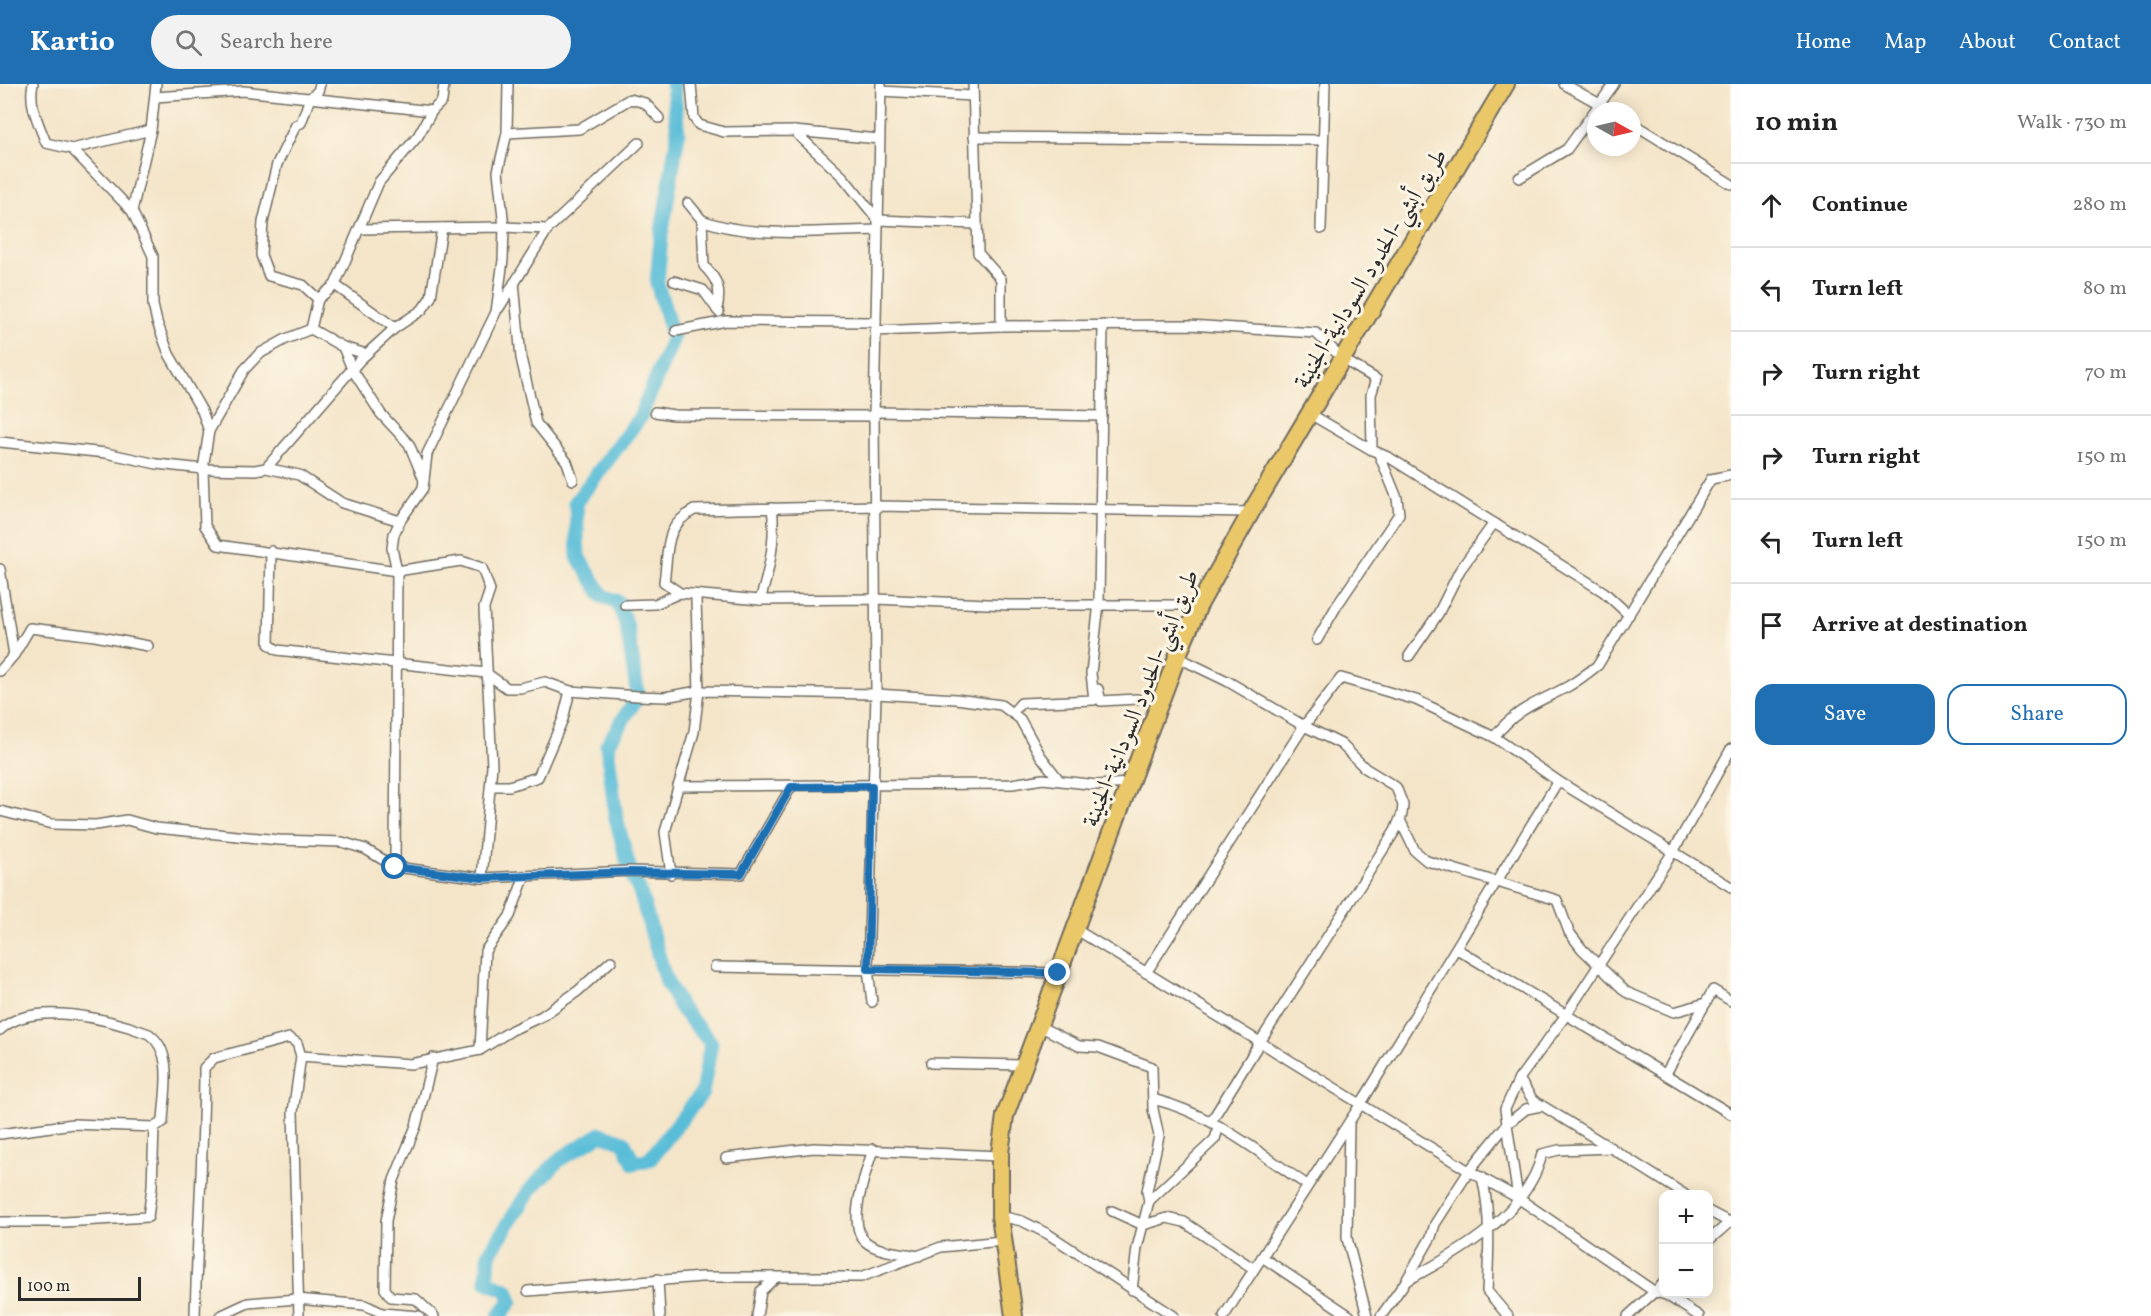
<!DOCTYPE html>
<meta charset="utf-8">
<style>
:root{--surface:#fff;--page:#f2f2f2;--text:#222;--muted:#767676;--line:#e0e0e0;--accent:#1f6fb2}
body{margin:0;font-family:Vollkorn,Amiri,serif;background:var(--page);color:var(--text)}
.controls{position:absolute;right:18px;bottom:18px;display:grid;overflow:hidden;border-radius:12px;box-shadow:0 3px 15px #0003}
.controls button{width:54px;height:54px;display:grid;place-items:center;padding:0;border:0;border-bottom:2px solid var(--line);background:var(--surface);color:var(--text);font:30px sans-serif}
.compass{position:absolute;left:1587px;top:18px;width:54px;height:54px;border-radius:50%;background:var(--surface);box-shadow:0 3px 15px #0003;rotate:98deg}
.scale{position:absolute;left:18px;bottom:15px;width:123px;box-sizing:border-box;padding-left:6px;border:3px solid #2b2b2b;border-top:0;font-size:16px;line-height:21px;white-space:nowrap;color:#2b2b2b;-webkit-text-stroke:4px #fcf5e5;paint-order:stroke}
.stop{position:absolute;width:18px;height:18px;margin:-14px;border:4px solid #1f6fb2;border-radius:50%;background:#fff}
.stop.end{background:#1f6fb2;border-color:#fff;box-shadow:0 2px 6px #0008}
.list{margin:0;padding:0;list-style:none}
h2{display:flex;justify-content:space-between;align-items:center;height:78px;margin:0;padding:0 24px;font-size:26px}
h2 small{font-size:20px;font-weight:400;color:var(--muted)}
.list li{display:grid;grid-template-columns:39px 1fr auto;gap:18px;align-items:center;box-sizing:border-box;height:84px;padding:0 24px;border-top:2px solid var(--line)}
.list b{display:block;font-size:22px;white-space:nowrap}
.list em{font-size:20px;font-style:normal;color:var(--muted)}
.actions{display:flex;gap:12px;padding:18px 24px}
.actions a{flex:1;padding:14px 0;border:2px solid var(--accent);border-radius:18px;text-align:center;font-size:21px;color:var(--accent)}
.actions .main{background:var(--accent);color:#fff}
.icon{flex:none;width:33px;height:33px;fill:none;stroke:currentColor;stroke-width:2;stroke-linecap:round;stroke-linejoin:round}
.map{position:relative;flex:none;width:1731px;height:1232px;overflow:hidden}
header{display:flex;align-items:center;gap:36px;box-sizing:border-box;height:84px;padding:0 30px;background:var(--accent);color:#fff}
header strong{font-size:28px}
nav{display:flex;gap:33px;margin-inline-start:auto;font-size:21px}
.search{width:420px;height:54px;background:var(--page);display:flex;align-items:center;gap:15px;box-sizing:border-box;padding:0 21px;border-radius:33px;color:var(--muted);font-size:22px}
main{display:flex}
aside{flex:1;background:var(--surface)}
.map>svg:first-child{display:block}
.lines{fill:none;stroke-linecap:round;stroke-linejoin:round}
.river{stroke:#5abdd8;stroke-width:15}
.street-casing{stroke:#716c62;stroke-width:12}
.highway-casing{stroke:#716c62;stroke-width:20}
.street{stroke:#fff;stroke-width:9}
.highway{stroke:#eac769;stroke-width:16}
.route{stroke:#1f6fb2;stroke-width:8}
.labels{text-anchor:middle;stroke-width:6;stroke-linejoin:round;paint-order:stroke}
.street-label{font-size:24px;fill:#2b2b2b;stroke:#fcf5e5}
</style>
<header>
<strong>Kartio</strong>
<div class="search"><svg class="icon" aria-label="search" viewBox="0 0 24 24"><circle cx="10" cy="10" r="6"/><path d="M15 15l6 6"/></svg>Search here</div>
<nav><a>Home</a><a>Map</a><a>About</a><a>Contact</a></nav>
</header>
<main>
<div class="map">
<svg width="1731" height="1232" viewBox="0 0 1731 1232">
<rect width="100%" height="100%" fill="#fcf5e5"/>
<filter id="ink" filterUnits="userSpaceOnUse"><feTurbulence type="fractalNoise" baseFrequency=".0167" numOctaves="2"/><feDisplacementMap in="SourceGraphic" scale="12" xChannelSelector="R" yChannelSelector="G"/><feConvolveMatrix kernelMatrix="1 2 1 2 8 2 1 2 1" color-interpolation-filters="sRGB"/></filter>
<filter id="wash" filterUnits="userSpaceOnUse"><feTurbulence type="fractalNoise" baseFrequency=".008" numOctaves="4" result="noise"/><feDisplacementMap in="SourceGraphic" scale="24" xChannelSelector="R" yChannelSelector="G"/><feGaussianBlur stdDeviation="1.35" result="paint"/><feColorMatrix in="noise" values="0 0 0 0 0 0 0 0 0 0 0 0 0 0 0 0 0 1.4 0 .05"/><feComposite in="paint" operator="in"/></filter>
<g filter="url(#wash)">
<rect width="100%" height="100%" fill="#f4e5c9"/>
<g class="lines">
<!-- river -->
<path class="river" d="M499,1232L511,1217L507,1206L487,1198L489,1170L530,1106L560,1075L601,1050L624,1058L634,1079L650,1075L702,1009L711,959L680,923L665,894L640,808L630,787L616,734L607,661L638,612L627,543L618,518L603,512L578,473L576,418L640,333L673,254L657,199L661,153L678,50L673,0"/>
</g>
</g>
<g filter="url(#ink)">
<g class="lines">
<defs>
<g id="street">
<path d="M33,0C28,20 39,40 46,59L72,65L132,127L153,172V221L157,238L169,270L202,327L209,347"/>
<path d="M444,0L442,17L432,27L418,52L379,98L335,201L318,215L311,245L286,255L259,270L244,286L209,347L203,385L205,442L218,461L397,487L461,477L482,484L490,506L484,524L492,682L482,794"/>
<path d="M691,0L694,34L699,41L724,48L794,47L843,93L878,136L976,140"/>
<path d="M973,0L978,169L1001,195V242"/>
<path d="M1564,0L1612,27"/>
<path d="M881,7L973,12"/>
<path d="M155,13L243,7L432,27"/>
<path d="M1632,39L1731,100"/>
<path d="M794,47L879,55"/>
<path d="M507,49L579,45L630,15L645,19L659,34"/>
<path d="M974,53L1322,56"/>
<path d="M72,65L151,46"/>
<path d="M1519,94L1567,65L1614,0"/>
<path d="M688,119L702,136L704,182C719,197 721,206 717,226"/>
<path d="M132,127L151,46L156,0"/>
<path d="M702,136C750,155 825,147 877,146"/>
<path d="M359,145L504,143L548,145L639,59"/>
<path d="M1321,145L1325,0"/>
<path d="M674,197L703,206L719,228"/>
<path d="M514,199L521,274L536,339L567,378L573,396"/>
<path d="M335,201L395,244"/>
<path d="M318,215L303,201L269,192L261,171L263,138L277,80L296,41L301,39L310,14L318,7L320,0"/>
<path d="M499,224L548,145"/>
<path d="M311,245L343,263L366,270"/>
<path d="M676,247L726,237L876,238"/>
<path d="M875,247L1001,242L1189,241L1316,249L1343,275"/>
<path d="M343,263L352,285L381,330L409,360L424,396"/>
<path d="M1351,280L1376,295L1371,311L1372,366L1390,374L1604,508L1629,531"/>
<path d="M655,328L674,331L874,332"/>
<path d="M876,328L1102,332"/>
<path d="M1317,334L1372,366"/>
<path d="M0,358L106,369L157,380L203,385L255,386L266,384L299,391L342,419L400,437"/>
<path d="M266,384L360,276L395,244L422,226L431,213L442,144"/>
<path d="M271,467L269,560L277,566L486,589L507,604H520L545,598L570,607L638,612L664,613L699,607L876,610L956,615L1001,621L1020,635L1040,671L1059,696"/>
<path d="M0,485L14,571L0,587"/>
<path d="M760,516C769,488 776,453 772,424"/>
<path d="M625,521L655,520L680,509"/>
<path d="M1199,521H1009L876,515L760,516L680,509L664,498C669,465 663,443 694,426L876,422L1251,428"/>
<path d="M1317,556L1336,523L1399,430L1397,414L1379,370"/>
<path d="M14,571L30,544L95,552L148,562"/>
<path d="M1409,572L1438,530L1460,486L1494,439"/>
<path d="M1177,573L1227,597L1304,642L1341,660L1365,684L1396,703L1403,721L1402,730L1395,747L1260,958L1469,1087L1518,1114L1655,1208L1666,1211L1699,1232"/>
<path d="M1098,605L1101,617L1137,615"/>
<path d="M1013,628L1021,619L1094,616L1091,589L1099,519L1103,241"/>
<path d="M1494,653C1517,624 1537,619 1567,603C1578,597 1588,589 1598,581L1711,395L1731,391"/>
<path d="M492,702H509L538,693L563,635L570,607"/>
<path d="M678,702L1012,700L1043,695L1097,701L1130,699"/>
<path d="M0,727L52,740L96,741L127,736L156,744L279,756L342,758L365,765L395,783L482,794L630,787L741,790L791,703"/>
<path d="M1400,736L1415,767L1427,777L1557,816L1569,848L1582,865L1626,908L1674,928L1706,919"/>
<path d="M395,783L397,487L392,464L394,450L400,437L423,404L427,370L496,228L503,176L504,143L498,87L507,49L508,0"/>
<path d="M671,790L665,748L694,648L699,607L696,516"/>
<path d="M1080,848L1260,958L1212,1036"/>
<path d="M1457,865L1731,1030"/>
<path d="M715,883L1061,889"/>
<path d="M1146,889L1304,642L1341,594L1416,616L1494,653L1558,697L1731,803"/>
<path d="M872,918L868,885L876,610L874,332L881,0"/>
<path d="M1045,945L1079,962L1098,963L1152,983L1153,1025L1159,1052L1147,1107L1149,1117L1137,1164L1132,1206"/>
<path d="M0,946C32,915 110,935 149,950C175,969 164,1009 163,1038L154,1043L73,1040L0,1050"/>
<path d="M480,966L485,867L510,832L524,794"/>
<path d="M433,974L416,1042L394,1096L386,1137L385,1205L391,1213L416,1215L434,1232"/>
<path d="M931,979L1022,981"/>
<path d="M1665,991L1713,906L1731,917"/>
<path d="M1519,995L1533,1016L1611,1064"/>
<path d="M1153,1015C1212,1030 1257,1067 1307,1101"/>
<path d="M1349,1039L1347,1154L1367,1232"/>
<path d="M873,1065C867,1086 845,1141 866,1158C878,1168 904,1169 919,1172"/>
<path d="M726,1074L814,1064L1000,1072"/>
<path d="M1482,1093C1491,1131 1489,1168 1487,1207L1508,1232"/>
<path d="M1518,1114L1507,1040L1526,1025L1541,1022"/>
<path d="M1149,1117L1215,1055L1219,1042"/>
<path d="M1112,1127L1143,1141L1167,1134L1184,1138L1254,1185"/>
<path d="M1708,1127L1731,1139"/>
<path d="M1000,1132L1022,1137L1048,1150L1174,1232"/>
<path d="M0,1138H64L148,1133L152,1103L154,1043"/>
<path d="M1708,1157L1731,1137"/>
<path d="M1262,1173L1350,1232"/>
<path d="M658,1195L660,1232"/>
<path d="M1406,1197C1457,1170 1528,1130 1542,1070L1559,1066L1611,1064L1684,1110"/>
<path d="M528,1207L701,1193H861L941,1163L1002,1157"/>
<path d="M195,1232C197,1149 204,1067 204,984L214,974L289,954L297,959L301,972"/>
<path d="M220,1232L248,1219L297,1215L365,1221L382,1229L419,1232"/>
<path d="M299,1232L293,1028L301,972L411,980L480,966L512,946L542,932L578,907L611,877"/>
<path d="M757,1232L761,1207L776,1193"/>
<path d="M1224,1232L1362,1018L1558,697"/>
<path d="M1381,1232L1406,1197L1431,1153L1435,1140L1469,1087L1507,1040L1505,1025L1519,995L1566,931L1673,768L1731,665"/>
<path d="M1628,1232L1664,1199"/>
</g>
<path id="highway" d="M1014,1232L1000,1132V1069L1005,1032L1177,573L1199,521L1251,428L1506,0"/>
</defs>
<!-- street casing -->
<use href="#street" class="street-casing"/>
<!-- highway casing -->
<use href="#highway" class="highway-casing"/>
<!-- street -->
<use href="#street" class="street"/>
<!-- highway -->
<use href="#highway" class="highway"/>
</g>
</g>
<g class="lines" filter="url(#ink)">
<!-- route -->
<path class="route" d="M395,783L482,794L630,788L741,790L791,703L872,702L868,885L1058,889"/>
</g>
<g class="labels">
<!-- street labels -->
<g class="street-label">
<text transform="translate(1370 184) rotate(-59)" y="8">طريق أبشي-الحدود السودانية-الجنينة</text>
<text transform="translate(1140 614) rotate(-68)" y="8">طريق أبشي-الحدود السودانية-الجنينة</text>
</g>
</g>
</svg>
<div class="controls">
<button>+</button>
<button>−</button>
</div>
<svg class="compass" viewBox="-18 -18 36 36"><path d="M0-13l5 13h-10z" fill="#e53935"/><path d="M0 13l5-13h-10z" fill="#767676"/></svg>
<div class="scale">100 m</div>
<div class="stop" style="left:395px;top:783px"></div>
<div class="stop end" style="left:1058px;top:889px"></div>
</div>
<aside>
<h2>10 min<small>Walk · 730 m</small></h2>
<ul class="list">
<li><svg class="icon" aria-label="ahead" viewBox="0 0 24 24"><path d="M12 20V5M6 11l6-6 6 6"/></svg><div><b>Continue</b></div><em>280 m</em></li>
<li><svg class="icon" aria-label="left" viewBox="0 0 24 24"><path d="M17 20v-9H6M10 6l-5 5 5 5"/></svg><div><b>Turn left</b></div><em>80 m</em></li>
<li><svg class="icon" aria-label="right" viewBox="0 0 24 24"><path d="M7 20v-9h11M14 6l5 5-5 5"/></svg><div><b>Turn right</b></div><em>70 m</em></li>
<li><svg class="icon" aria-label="right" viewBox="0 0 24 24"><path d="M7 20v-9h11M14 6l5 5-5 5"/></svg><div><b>Turn right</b></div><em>150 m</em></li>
<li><svg class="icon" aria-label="left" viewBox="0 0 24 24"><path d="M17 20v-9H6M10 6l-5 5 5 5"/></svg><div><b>Turn left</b></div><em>150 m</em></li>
<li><svg class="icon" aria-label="arrive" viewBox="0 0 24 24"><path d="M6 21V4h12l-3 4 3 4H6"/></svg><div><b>Arrive at destination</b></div></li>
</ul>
<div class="actions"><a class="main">Save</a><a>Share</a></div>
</aside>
</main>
